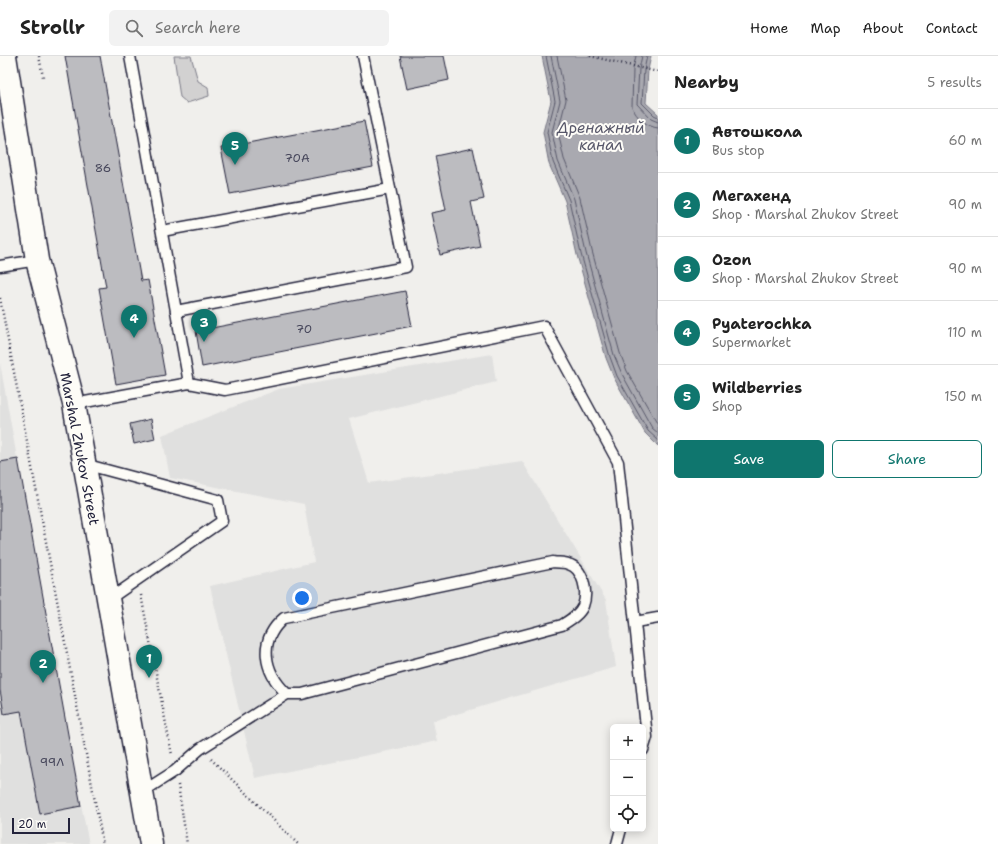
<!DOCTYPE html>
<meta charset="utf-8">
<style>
:root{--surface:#fff;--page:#f2f2f2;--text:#222;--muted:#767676;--line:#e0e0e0;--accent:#0f766e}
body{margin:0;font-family:"Shantell Sans",sans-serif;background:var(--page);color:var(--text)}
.controls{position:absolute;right:12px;bottom:12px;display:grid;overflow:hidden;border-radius:6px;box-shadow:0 2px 10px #0003}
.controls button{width:36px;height:36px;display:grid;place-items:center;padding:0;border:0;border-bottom:1px solid var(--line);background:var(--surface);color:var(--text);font:20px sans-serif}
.scale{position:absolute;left:12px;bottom:10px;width:58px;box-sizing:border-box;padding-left:4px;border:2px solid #22223b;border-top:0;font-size:11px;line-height:14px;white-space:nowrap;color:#22223b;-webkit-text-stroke:3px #fdfcf7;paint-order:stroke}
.you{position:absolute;left:302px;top:542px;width:14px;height:14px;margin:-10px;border:3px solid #fff;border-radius:50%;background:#1a73e8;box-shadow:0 0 0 6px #1a73e833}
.badge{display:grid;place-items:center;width:26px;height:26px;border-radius:50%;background:var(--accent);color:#fff;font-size:13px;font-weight:700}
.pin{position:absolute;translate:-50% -33px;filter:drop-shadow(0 1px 2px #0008)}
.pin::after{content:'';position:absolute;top:21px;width:14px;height:12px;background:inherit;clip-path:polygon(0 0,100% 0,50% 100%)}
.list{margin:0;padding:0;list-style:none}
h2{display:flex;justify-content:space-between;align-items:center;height:52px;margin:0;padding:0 16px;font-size:17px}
h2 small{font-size:13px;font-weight:400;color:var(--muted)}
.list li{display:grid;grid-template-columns:26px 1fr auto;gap:12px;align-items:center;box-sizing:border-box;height:64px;padding:0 16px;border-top:1px solid var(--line)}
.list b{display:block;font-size:15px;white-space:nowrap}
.list p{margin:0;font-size:13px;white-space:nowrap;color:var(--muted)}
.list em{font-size:13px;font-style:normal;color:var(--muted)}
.actions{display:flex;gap:8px;padding:12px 16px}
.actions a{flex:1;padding:9px 0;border:1px solid var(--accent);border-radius:6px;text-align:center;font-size:14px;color:var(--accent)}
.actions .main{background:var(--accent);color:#fff}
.icon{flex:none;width:22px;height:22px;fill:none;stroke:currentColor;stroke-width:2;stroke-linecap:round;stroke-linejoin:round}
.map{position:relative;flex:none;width:658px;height:788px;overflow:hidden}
header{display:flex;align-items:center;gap:24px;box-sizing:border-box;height:56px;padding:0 20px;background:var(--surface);border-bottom:1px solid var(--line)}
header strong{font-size:19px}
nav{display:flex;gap:22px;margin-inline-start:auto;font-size:14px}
.search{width:280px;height:36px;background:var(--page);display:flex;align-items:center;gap:10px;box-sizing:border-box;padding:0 14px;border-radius:6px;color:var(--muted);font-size:15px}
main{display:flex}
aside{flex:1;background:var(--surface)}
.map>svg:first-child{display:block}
.built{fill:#e0e0df}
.green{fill:#d2d1d1;stroke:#7a7a86}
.water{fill:#a9a9b0;stroke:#737381}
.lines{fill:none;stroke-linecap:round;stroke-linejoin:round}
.shore{stroke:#58586a;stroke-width:1}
.building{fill:#bcbcc0;stroke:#22223b}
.lane-casing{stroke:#22223b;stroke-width:13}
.primary-casing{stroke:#22223b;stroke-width:25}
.path{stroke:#22223b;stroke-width:2.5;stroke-dasharray:1 3;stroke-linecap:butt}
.lane{stroke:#fdfcf7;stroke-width:10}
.primary{stroke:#fdfcf7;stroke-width:22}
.labels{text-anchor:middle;stroke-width:4;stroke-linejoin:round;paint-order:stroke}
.number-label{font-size:12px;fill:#48485c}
.street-label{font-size:14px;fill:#22223b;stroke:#fdfcf7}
.water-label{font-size:15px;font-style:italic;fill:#58586a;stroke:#fdfcf7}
</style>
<header>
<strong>Strollr</strong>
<div class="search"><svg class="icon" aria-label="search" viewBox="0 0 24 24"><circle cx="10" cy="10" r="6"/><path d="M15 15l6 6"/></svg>Search here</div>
<nav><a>Home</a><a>Map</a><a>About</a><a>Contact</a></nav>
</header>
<main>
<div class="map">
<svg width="658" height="788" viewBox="0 0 658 788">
<rect width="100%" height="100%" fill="#f0efec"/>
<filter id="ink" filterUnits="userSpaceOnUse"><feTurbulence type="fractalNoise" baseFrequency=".025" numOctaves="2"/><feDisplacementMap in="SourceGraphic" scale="8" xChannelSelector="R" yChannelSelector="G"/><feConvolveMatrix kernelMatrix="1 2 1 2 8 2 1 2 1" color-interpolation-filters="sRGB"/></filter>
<g filter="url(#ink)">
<!-- built -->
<g class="built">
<path d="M492,298L496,326L349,363L369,427L522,405L606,544L616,611L433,665L437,685L255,722L210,530L314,506L304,448L170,422L162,379L279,333Z"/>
<path d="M0,307L61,648L89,788H0Z"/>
</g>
<!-- green -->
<path class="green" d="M174,0H191L198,25L208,31L209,40L187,47L180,41Z"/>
<!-- water -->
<path class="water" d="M542,0H651L648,14L646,47L658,58V390L645,377L614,322L606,302L577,199L565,145L549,108L543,76L551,45Z"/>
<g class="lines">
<!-- shore -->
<g class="shore">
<path d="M546,0L555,45L547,76L553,106L569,144L581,198L610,301L617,320L648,375L658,384"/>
<path d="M551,0L560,45L552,76L558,105L574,143L586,197L614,299L622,318L652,372L658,377"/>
<path d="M557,0L566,44L558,76L564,103L580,142L592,195L620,297L627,315L658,369"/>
<path d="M636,0L633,13L632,51C636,61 647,71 658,72"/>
<path d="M642,0L639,13L637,48L651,63L658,66"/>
<path d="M647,0L644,14L642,47L654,59L658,61"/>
</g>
</g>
<!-- building -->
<g class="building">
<path d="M65,0H100L141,225L148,224L165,319L116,328L99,232L106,231Z"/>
<path d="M400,0H444L449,24L407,33Z"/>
<path d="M364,65L373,111L230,138L221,92Z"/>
<path d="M473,92L484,143L471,146L480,190L440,199L431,157L446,154L435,100Z"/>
<path d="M405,235L412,270L202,311L196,275Z"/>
<path d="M151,363L155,383L134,388L130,368Z"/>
<path d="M18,403L81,750L40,758L21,655L4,658L0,634V406Z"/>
</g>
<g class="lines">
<defs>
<g id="lane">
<path d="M162,175L390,133"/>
<path d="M0,210L37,204"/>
<path d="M176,255L406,211L363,0"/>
<path d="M189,327L225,334L544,270L618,406L647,681L643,694"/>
<path d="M74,348L189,327L130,0"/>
<path d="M84,408L218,444L222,465L108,544"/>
<path d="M635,566L658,562"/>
<path d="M142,736L175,715L200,693L287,638H302L562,569C570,564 579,559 583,550C588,537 584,512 568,508C564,506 557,507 553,506L284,562C258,584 263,615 287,638"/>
<path d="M617,788L621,773"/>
</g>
<path id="primary" d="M5,0L37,204L74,348L151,788"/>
</defs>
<!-- lane casing -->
<use href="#lane" class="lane-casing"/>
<!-- primary casing -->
<use href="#primary" class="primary-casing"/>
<!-- path -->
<g class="path">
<path d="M39,0L43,21"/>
<path d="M590,0L658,16"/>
<path d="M0,242L103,788"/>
<path d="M141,539L172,699"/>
<path d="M211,703L298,788"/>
<path d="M178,729L187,788"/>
</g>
<!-- lane -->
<use href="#lane" class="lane"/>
<!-- primary -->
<use href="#primary" class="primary"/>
</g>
</g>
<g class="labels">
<!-- number labels -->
<g class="number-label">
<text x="297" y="106">70А</text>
<text x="103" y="116">86</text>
<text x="304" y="277">70</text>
<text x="52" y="710">99Л</text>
</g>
<!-- street labels -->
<g class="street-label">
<text transform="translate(80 393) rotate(79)" y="5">Marshal Zhukov Street</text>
</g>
<!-- water labels -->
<g class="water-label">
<text x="601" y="77">Дренажный<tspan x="601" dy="17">канал</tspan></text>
</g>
</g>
</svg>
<div class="controls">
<button>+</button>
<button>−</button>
<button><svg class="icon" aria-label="locate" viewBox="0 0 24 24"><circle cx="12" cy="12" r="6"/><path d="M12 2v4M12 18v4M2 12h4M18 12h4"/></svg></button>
</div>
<div class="scale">20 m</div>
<div class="you"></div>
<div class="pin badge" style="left:149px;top:622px">1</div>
<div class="pin badge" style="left:43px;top:627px">2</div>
<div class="pin badge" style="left:204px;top:286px">3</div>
<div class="pin badge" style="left:134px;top:282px">4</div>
<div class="pin badge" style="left:235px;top:109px">5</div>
</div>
<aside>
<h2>Nearby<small>5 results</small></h2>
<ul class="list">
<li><span class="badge">1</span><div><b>Автошкола</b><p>Bus stop</p></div><em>60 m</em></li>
<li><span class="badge">2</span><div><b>Мегахенд</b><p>Shop · Marshal Zhukov Street</p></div><em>90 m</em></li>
<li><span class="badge">3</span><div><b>Ozon</b><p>Shop · Marshal Zhukov Street</p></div><em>90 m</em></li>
<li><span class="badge">4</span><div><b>Pyaterochka</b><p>Supermarket</p></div><em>110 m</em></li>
<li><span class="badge">5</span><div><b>Wildberries</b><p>Shop</p></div><em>150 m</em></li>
</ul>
<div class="actions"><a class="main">Save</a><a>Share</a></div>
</aside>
</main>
